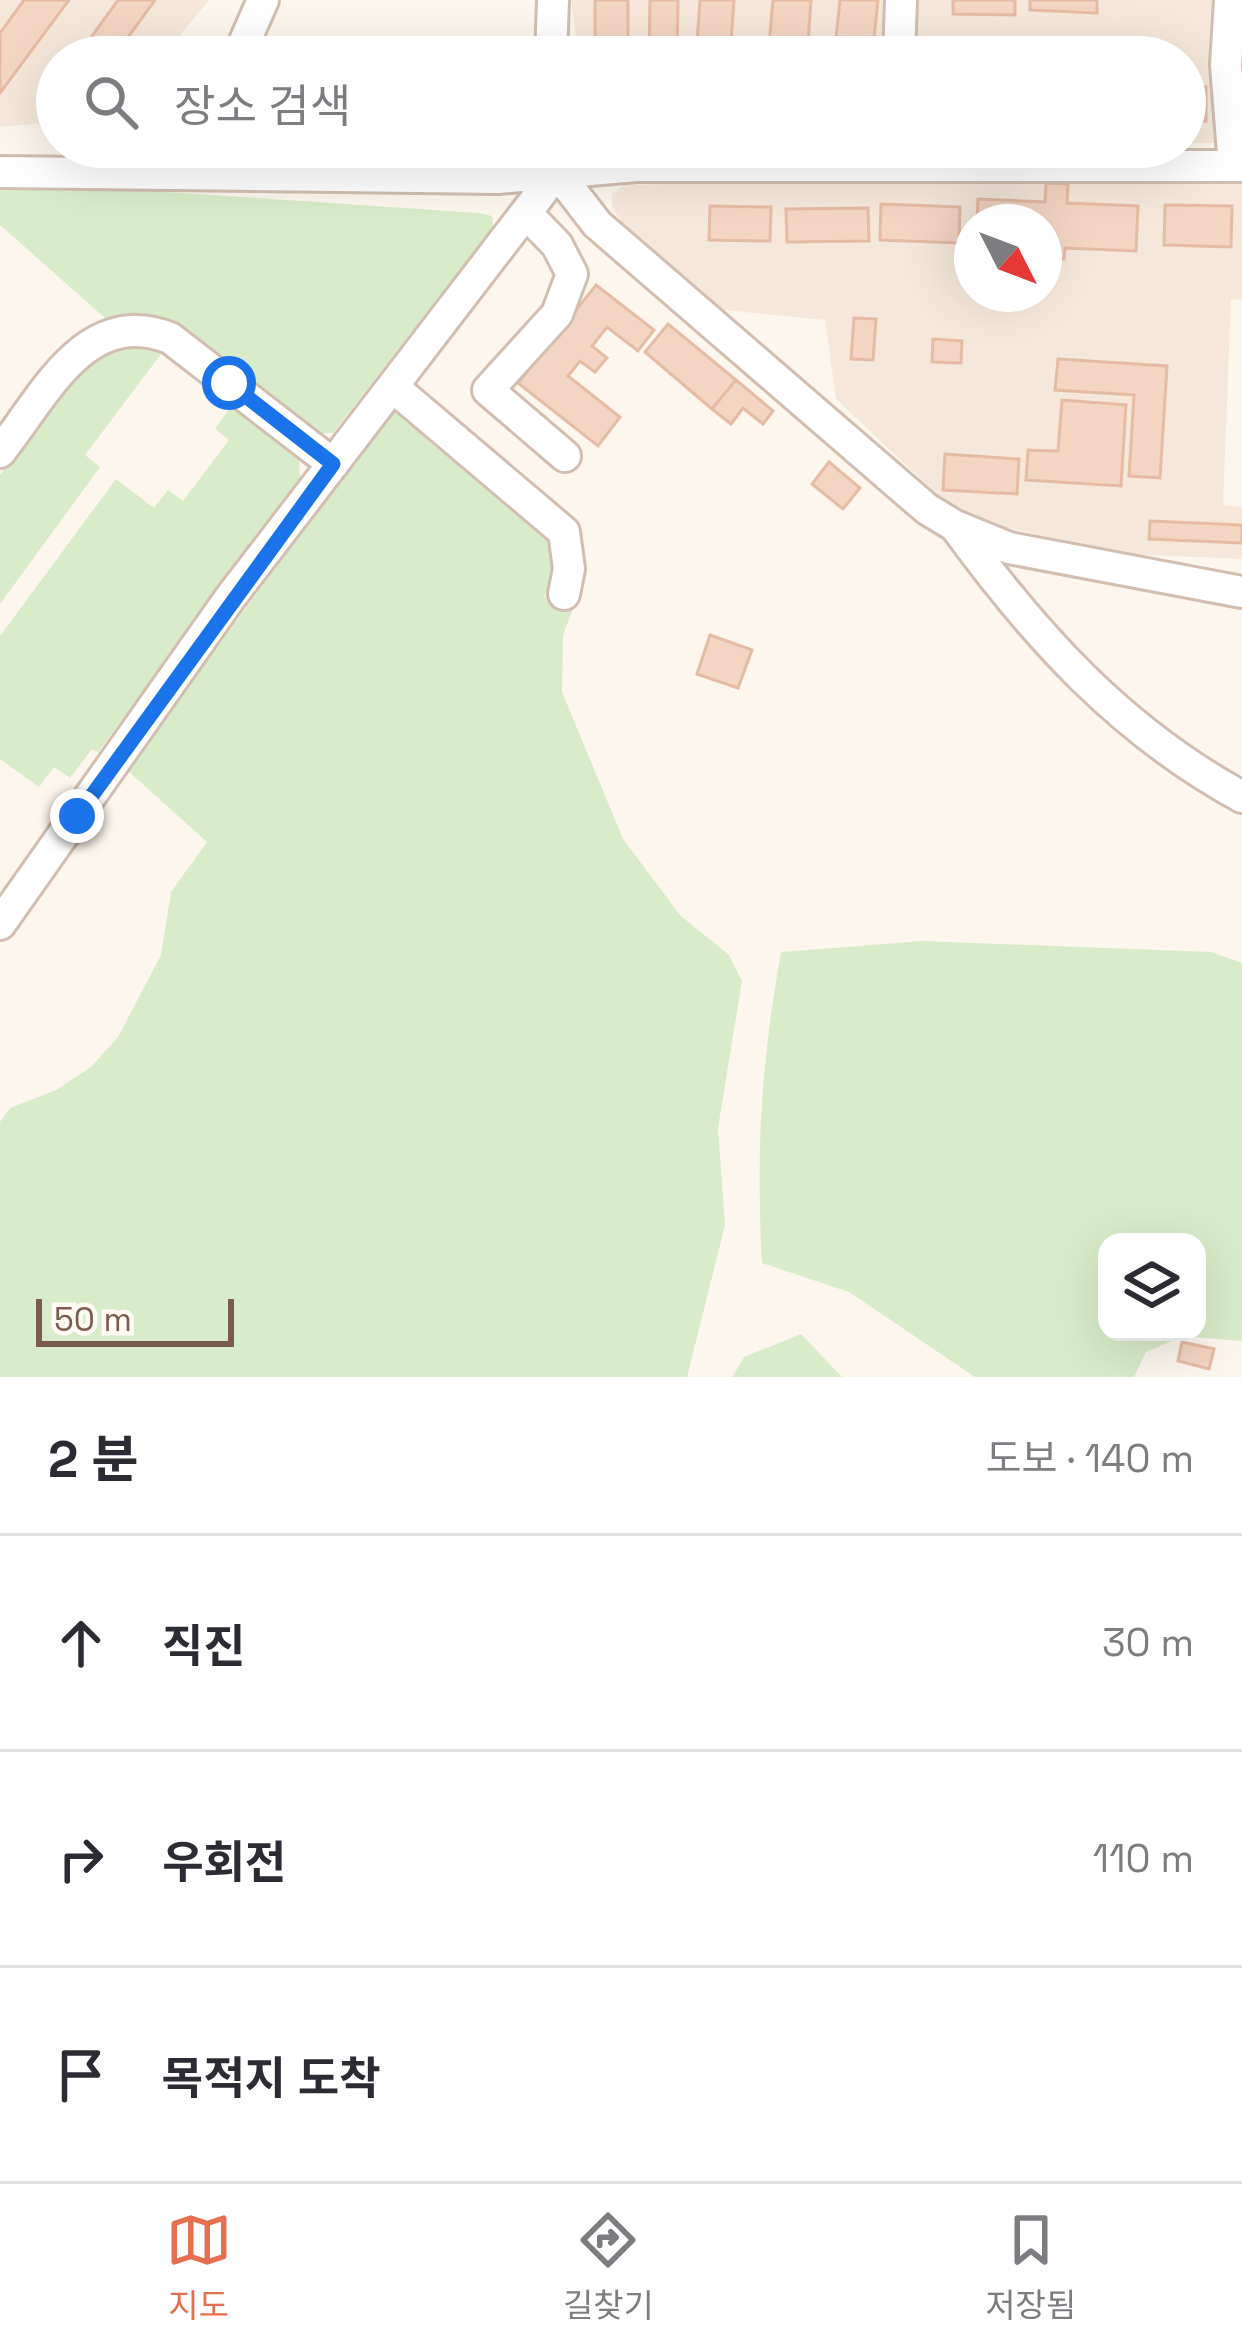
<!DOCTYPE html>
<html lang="ko">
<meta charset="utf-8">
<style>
:root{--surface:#fff;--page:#f7f7f7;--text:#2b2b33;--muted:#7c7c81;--line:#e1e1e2;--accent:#e76f51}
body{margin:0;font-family:"Space Grotesk","Noto Sans KR",sans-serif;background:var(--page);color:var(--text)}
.controls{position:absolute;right:36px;bottom:36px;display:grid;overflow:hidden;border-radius:24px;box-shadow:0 12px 48px #0002}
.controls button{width:108px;height:108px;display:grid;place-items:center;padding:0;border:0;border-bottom:3px solid var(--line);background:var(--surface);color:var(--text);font:60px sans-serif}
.compass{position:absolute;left:954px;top:204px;width:108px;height:108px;border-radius:50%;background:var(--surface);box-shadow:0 12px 48px #0002;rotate:132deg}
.scale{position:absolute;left:36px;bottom:30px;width:198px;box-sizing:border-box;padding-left:12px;border:6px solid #7a5c4d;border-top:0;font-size:33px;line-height:42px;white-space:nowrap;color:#7a5c4d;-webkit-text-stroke:9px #fffaf3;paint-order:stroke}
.stop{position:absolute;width:36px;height:36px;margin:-27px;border:9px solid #1a73e8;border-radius:50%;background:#fff}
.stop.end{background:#1a73e8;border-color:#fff;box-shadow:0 3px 12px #0008}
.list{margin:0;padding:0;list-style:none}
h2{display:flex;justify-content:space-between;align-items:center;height:156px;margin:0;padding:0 48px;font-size:51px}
h2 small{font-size:39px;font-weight:400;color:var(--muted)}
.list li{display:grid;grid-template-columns:78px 1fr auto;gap:36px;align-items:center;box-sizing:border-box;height:216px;padding:0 48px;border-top:3px solid var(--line)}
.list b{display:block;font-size:45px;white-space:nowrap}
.list em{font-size:39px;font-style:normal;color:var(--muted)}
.icon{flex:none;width:66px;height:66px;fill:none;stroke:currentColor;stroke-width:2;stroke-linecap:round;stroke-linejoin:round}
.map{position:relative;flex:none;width:1242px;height:1377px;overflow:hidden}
.search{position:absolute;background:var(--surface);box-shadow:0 12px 48px #0002;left:36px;right:36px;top:36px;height:132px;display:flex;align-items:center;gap:30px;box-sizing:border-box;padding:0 42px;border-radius:66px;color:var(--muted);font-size:45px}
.sheet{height:804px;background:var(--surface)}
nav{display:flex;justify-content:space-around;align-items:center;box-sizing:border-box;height:168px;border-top:3px solid var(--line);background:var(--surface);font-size:33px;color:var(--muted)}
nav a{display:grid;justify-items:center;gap:6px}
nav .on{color:var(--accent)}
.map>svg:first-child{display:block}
.residential{fill:#f5e8da;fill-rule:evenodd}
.green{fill:#d8ecc9;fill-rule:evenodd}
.building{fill:#f3d5c3;stroke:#e6bba3;stroke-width:3}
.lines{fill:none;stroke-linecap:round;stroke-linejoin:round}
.minor-casing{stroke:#d1beb0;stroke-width:36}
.minor{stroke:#fff;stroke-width:30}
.route{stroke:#1a73e8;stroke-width:15}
</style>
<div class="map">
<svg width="1242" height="1377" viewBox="0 0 1242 1377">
<rect width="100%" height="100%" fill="#fdf6ec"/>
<!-- residential -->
<g class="residential">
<path d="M0,0H209L162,57H57V122L0,127Z"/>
<path d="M571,0H889L887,57H579Z"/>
<path d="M914,0H1221V143H1185V57H913Z"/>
<path d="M1047,175L1242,177V299L1231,300L1223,505L1242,507V559L1127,554L962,518L836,399L825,320L714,309L632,239L612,207V194L625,185ZM972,222H1044V294H972Z"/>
</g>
<!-- green -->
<g class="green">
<path d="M19,182L478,213L492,216L493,227L333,433L310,434L184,333L145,315L105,318L0,225V189Z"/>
<path d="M121,341L164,350L85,455L100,467L0,604V475L92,355Z"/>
<path d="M231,407L299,457L300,479L98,752L92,749L70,778L54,767L39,787L0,759V636L116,479L154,508L168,490L183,501L229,440L215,429Z"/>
<path d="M394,407L545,529C559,555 558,571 544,597L573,609L563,635L562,692L623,839L681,916L729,955L742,981L718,1128L725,1225L687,1377H0V1122L10,1108L56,1090L91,1067L118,1037L161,955L171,892L207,842L127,770Z"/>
<path d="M923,941L1211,952L1242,963V1341L1183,1336L1146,1352L1134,1377H975L849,1292L762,1263C756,1147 761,1066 781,952ZM1107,1242H1197V1332H1107Z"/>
<path d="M801,1334L842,1377H732L744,1357Z"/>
</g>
<!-- building -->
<g class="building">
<path d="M24,0H69L0,93V33Z"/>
<path d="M118,0H155L116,54L92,36Z"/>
<path d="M595,0H628V51L595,50Z"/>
<path d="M650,0H678L677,57H649Z"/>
<path d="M700,0H734L730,57H696Z"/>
<path d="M773,0H811L807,57H768Z"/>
<path d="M840,0H878L872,57H834Z"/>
<path d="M953,0H1015V15L953,14Z"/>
<path d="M1030,0H1097V13L1030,10Z"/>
<path d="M1185,87H1206V121L1185,122Z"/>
<path d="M1046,183L1068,184L1067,203L1138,206L1136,251L1065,248L1064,259L1044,258V222H977L978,199L1045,202Z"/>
<path d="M881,204L960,207L959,243L880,240Z"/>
<path d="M1165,205L1232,206L1231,247L1164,245Z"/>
<path d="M710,206L771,207L770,241L709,240Z"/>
<path d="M868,208L869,241L787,242L786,209Z"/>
<path d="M596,285L654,330L638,351L607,327L592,346L607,358L595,372L580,361L568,376L620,417L598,446L518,383Z"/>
<path d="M854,318L876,319L873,360L851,359Z"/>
<path d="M668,324L736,380L712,409L645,352Z"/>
<path d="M933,339L962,341L961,363L932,362Z"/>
<path d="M1058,359L1167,366L1160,478L1129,476L1134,395L1055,390Z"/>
<path d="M736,380L773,411L763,424L743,408L731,424L712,409Z"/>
<path d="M1062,400L1126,405L1121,486L1026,480L1028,450L1058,451Z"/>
<path d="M945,454L1019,459L1017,494L943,490Z"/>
<path d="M829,462L860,488L843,509L812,484Z"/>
<path d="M1150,521L1242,525V543L1149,539Z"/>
<path d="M710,635L752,650L738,688L697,674Z"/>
<path d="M1182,1342L1214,1349L1209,1369L1178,1361Z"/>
</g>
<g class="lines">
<defs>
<g id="minor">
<path d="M1230,0L1226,65L1234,166"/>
<path d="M238,57L263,0"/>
<path d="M551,57L553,0"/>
<path d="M899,57L901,0"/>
<path d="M555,147L557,172L597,224L927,509L955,526L1009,548L1242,592"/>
<path d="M0,172L498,178L636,166H1242"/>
<path d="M526,213L557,245L572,274L557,314L488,390L565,456"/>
<path d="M393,387L564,532L569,569L564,594"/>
<path d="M0,452C45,395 86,305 170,338L333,464"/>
<path d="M955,526C1035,636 1121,731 1242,797"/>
<path d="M0,924L230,598L557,172"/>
</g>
</defs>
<!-- minor casing -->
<use href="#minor" class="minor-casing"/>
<!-- minor -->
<use href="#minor" class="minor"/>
</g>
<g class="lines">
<!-- route -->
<path class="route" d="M77,816L333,464L229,383"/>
</g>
</svg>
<div class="controls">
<button><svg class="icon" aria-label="layers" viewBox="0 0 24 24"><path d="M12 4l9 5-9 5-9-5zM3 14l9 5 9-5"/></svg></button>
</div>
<svg class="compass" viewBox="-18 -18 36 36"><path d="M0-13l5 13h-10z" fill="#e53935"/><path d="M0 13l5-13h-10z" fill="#7c7c81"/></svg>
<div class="scale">50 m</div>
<div class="stop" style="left:229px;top:383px"></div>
<div class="stop end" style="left:77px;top:816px"></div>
<div class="search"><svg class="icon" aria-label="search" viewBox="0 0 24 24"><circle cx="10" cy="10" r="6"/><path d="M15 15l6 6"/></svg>장소 검색</div>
</div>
<section class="sheet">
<h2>2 분<small>도보 · 140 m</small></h2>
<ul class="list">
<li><svg class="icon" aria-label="ahead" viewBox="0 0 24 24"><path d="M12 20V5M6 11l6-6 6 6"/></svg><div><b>직진</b></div><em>30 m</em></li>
<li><svg class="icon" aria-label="right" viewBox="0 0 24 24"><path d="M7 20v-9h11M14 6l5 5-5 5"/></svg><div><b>우회전</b></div><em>110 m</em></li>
<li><svg class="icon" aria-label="arrive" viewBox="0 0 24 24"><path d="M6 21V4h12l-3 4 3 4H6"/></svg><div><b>목적지 도착</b></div></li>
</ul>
</section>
<nav>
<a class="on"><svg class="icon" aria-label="map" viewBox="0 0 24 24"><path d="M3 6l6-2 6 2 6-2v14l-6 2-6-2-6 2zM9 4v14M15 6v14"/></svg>지도</a>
<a><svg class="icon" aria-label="directions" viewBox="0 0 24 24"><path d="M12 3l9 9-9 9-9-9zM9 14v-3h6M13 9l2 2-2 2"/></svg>길찾기</a>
<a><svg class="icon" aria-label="saved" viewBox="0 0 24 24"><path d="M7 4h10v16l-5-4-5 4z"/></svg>저장됨</a>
</nav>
